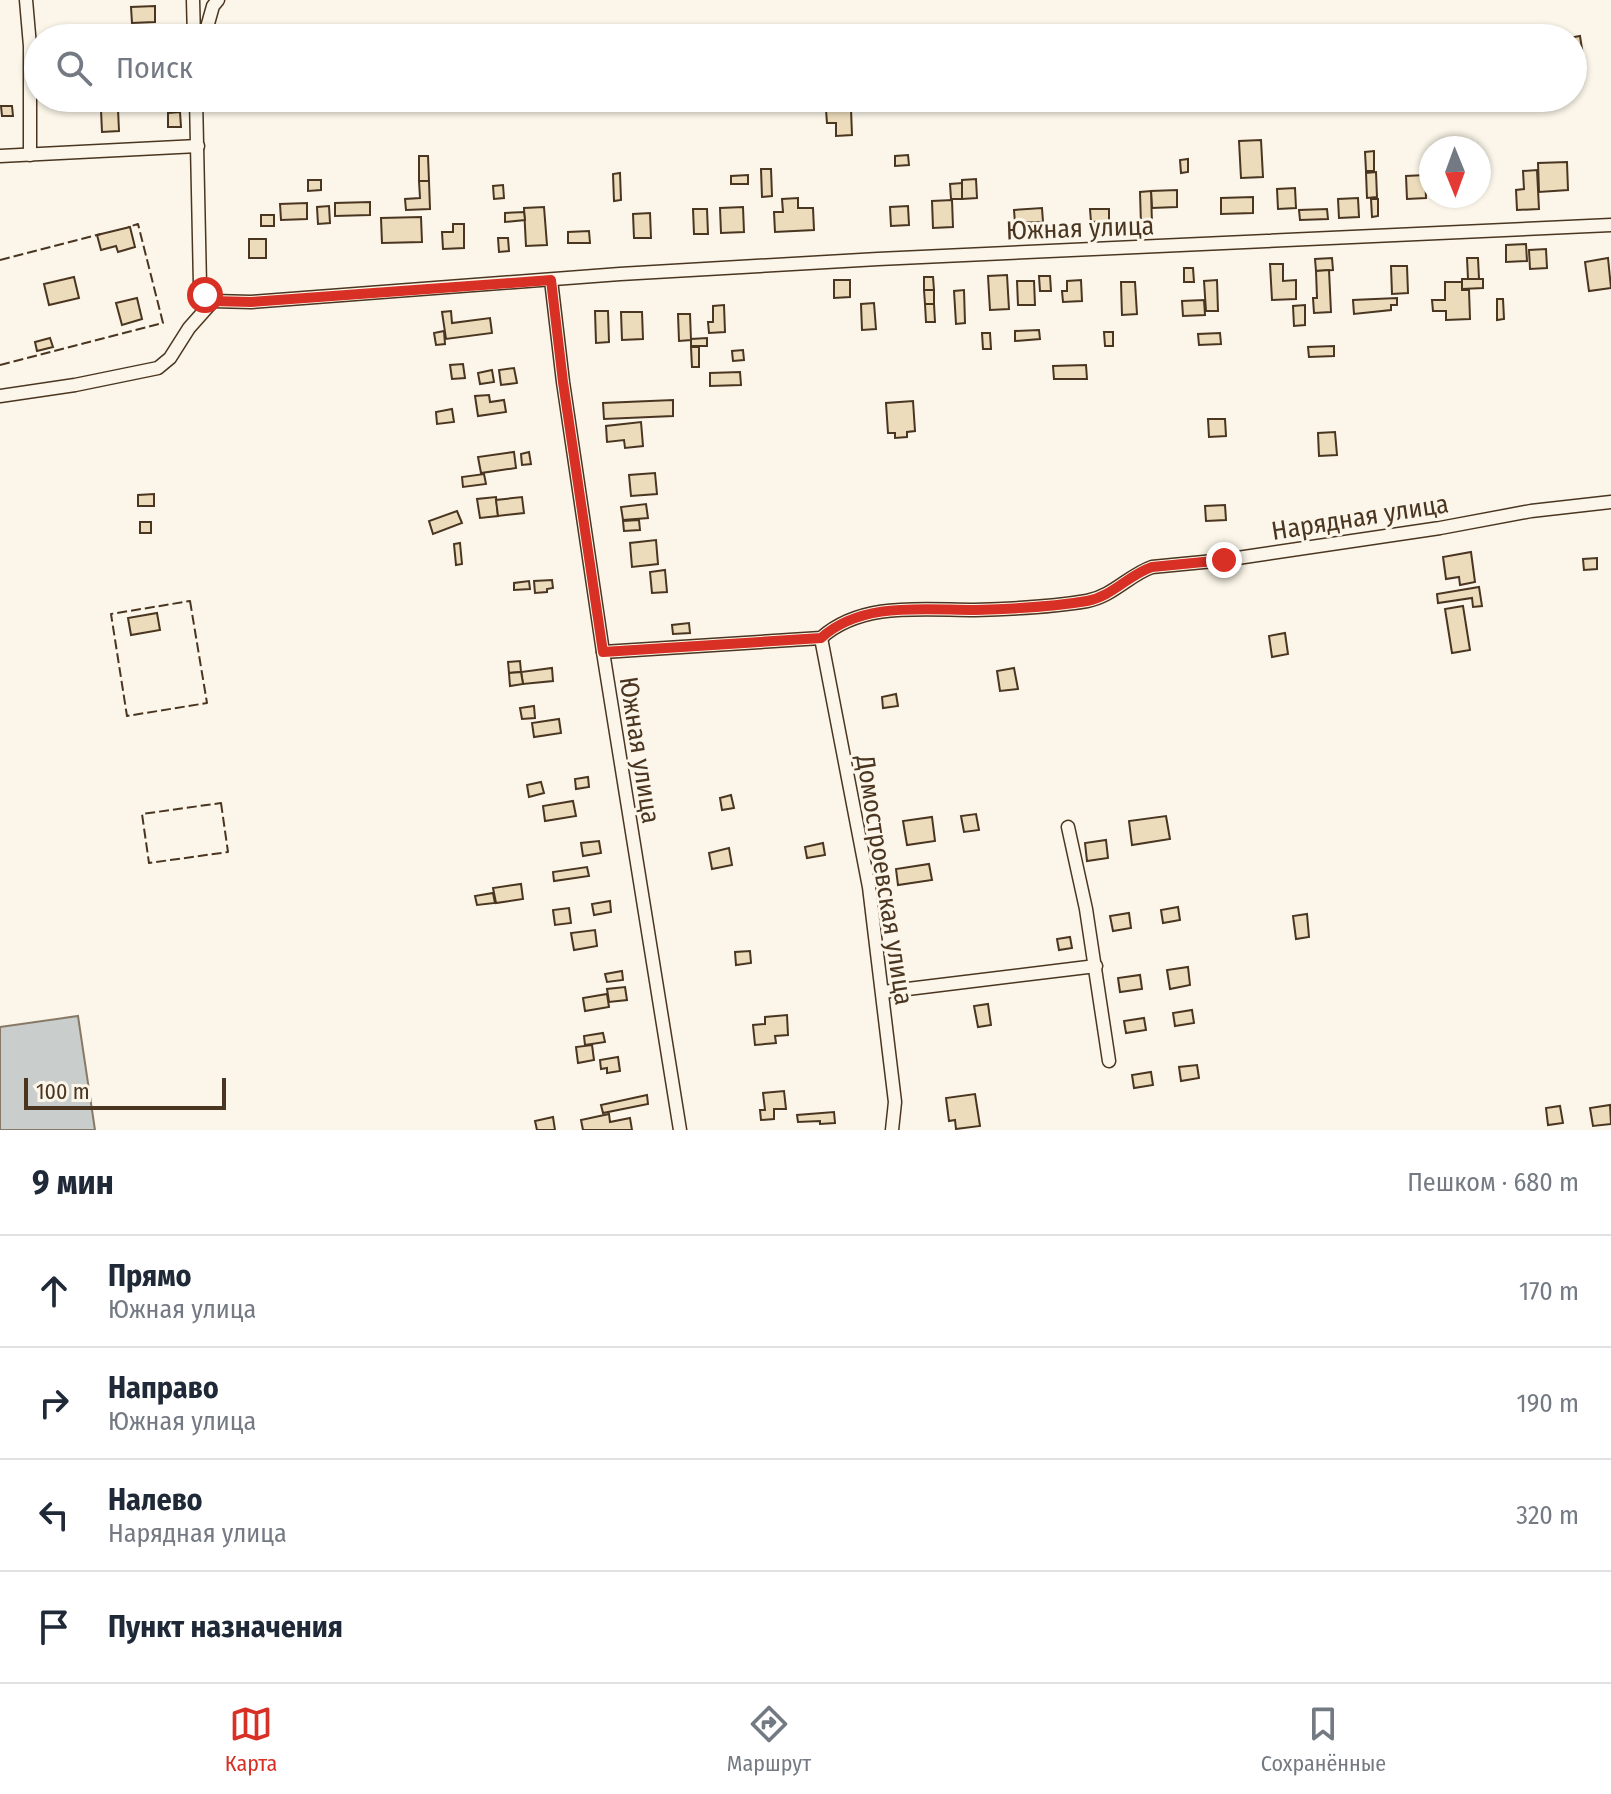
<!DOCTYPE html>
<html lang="ru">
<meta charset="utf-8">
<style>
:root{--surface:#fff;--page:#f2f2f3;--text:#1f2937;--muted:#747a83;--line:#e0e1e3;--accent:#d93025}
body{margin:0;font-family:"Fira Sans Condensed",sans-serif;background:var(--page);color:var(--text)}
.compass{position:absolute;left:1419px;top:136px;width:72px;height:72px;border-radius:50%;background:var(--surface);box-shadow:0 2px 6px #0004;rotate:179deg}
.scale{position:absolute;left:24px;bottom:20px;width:202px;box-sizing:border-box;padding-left:8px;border:4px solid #4a3520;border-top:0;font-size:22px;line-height:28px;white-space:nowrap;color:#4a3520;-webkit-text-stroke:6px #fbf6e9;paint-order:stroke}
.stop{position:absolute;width:24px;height:24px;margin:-18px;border:6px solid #d93025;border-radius:50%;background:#fff}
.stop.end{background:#d93025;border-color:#fff;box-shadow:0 2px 8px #0008}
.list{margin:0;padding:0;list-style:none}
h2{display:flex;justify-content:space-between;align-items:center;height:104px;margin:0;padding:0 32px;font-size:34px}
h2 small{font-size:26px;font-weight:400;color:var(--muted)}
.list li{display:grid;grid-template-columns:52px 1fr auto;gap:24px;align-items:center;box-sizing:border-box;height:112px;padding:0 32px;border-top:2px solid var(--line)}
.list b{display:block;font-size:30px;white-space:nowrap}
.list p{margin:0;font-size:26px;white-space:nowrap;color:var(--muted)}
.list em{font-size:26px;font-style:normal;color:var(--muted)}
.icon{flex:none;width:44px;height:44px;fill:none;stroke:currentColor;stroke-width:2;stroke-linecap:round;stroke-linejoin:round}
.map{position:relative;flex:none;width:1611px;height:1130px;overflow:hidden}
.search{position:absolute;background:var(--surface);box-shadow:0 2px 6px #0004;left:24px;right:24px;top:24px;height:88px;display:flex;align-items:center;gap:20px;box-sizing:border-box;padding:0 28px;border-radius:44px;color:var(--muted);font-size:30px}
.sheet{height:552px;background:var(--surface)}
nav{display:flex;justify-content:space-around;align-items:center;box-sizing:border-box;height:112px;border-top:2px solid var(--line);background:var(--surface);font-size:22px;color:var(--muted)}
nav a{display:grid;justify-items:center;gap:4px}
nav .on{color:var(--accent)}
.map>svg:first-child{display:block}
.water{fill:#c9cecd;stroke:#887966;stroke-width:2}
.building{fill:#ecdcbc;stroke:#4a3520;stroke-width:2}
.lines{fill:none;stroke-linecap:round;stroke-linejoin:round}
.minor-casing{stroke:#4a3520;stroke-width:15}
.minor{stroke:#fbf6e9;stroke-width:12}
.fence{stroke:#4a3520;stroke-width:2;stroke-dasharray:10 4;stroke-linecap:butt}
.route{stroke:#d93025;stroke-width:10}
.labels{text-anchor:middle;stroke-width:6;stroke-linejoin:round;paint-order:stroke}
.street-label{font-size:26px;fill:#4a3520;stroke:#fbf6e9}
</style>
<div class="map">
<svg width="1611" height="1130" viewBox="0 0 1611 1130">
<rect width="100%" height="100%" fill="#fbf6e9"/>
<!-- water -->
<g class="water">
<path d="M1293,98H1331L1328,109L1295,110L1292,106Z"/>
<path d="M78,1016L95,1130H0V1027Z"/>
</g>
<!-- building -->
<g class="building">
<path d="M155,6V22L132,23L131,7Z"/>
<path d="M1580,36L1584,62L1573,63V38H1569Z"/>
<path d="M129,98H151V107L130,108Z"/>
<rect x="917" y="98" width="21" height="8"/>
<path d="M1,106H12L13,116H2Z"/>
<path d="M118,109L119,131L102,132L101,110Z"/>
<path d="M851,109L852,135L836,136V123H827L826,110Z"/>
<path d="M180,112L181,127H168V113Z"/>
<path d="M1261,140L1263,177L1241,178L1239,141Z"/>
<path d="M1374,151V171H1366L1365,152Z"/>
<path d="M908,155L909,165L895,166V156Z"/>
<path d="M419,156H428L429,181H419Z"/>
<path d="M1188,159V172L1181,173L1180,160Z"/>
<path d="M1567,162L1568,190L1539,192L1538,163Z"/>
<path d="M761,169H771L772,196L762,197Z"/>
<path d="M1537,170L1539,209L1517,210L1516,190L1524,189L1523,171Z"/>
<path d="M1376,172L1377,197L1367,198L1366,173Z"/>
<path d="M620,173L621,200L614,201L613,174Z"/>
<path d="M748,175V184H731V176Z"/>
<path d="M1425,175L1426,198L1407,199L1406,176Z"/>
<path d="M976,179L977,198L962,199V180Z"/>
<path d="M308,180H321V190L308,191Z"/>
<path d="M419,181H429L430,209L406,210L405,199L420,198Z"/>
<path d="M962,183V199H951L950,184Z"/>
<path d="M503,185L504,198L494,199L493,186Z"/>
<path d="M1295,188L1296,208L1278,209L1277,189Z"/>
<path d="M1177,190V207L1152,208L1151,191Z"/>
<path d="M1151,191L1152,224L1141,225L1140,192Z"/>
<path d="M1253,197V213L1221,214V198Z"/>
<path d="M798,198V208H813L814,230L775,232L774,212H783L782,199Z"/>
<path d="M1358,198L1359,217L1339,218L1338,199Z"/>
<path d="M1371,199H1378V216L1372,217Z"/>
<path d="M952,200L953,227L933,228L932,201Z"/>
<path d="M370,202V215L335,216V203Z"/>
<path d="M307,203V219L281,220L280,204Z"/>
<path d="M329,206L330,223L318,224L317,207Z"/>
<path d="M908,206L909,225L891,226L890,207Z"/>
<path d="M544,207L547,245L526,246L524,208Z"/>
<path d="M743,207L744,232L721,233L720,208Z"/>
<path d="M1042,208L1043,222L1015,223L1014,210Z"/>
<path d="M693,209H707L708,234H694Z"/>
<path d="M1090,209H1109V221L1091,222Z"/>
<path d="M1327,209L1328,219L1300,220L1299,210Z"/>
<path d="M524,212L525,220L505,222V213Z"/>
<path d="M650,213L651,238H634L633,214Z"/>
<rect x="261" y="215" width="13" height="11"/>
<path d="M421,217L422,242L382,243L381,218Z"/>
<path d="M453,224H464V248L443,249L442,232H453Z"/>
<path d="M130,227L135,247L118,252L116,246L101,250L97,235Z"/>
<path d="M589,231L590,243H568V232Z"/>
<path d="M498,238H508L509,251L499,252Z"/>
<rect x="249" y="239" width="17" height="19"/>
<path d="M1526,244L1527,261L1506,262V245Z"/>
<path d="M1546,249L1547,268L1530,269L1529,250Z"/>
<path d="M1332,258L1333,270L1316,271L1315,259Z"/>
<path d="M1467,258H1478L1479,279H1468Z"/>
<path d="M1608,258L1611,288L1589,291L1585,262Z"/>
<path d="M1270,264H1283V281L1296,280V299L1272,300Z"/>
<path d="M1391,266H1407L1408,293L1392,294Z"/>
<path d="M1184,268H1193L1194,282H1184Z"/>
<path d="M1329,270L1331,312L1314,313L1313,298H1317L1316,271Z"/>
<path d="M1007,275L1009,309L990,310L988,276Z"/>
<path d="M1039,276H1050L1051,291H1040Z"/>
<path d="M74,277L79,298L49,305L44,284Z"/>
<path d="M924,277H933L934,290H924Z"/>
<path d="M1462,279H1483V288L1462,289Z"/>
<path d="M834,280H850V297L834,298Z"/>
<path d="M1081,280L1082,301L1063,302L1062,291H1067V281Z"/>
<path d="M1217,280L1218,311H1206L1204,281Z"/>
<path d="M1017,281H1034L1035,305H1018Z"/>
<path d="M1121,282H1135L1137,314L1122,315Z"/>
<path d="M1445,282H1462V290H1469L1470,319L1446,320V311H1433L1432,300H1445Z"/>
<path d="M924,290H934V304H925Z"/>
<path d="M964,290L965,323L956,324L954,291Z"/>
<path d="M137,298L142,319L122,325L116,303Z"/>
<path d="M1397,298V305H1391V310L1354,314L1353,300Z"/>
<path d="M1497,299H1503L1504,319L1497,320Z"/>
<path d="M1204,300L1205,315L1183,316L1182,301Z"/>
<path d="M874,303L876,329L862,330L861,304Z"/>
<path d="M925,304H934L935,322H926Z"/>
<path d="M724,305L725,332L709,333L708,322H713V306Z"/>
<path d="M1305,305V325L1294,326L1293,306Z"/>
<path d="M451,311L452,323L490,318L492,333L446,339L442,312Z"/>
<path d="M595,311H608L609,342L596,343Z"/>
<path d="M621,312H642L643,339L622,340Z"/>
<path d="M678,314H690L691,340L679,341Z"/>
<path d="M1039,330L1040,339L1015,341V331Z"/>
<path d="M444,331L445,344L436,345L434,333Z"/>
<path d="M1104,332H1113V346H1105Z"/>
<path d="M982,333H990L991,349H983Z"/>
<path d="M1220,333L1221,344L1199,345L1198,334Z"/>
<path d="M50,338L53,347L37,351L35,342Z"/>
<path d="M707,338V346H691V339Z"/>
<path d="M1334,346V356L1309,357L1308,347Z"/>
<path d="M691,347H699V367H692Z"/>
<path d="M743,350L744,360L733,361L732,351Z"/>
<path d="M463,364L465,378L452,379L450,365Z"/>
<path d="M1086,365L1087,379H1054L1053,366Z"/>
<path d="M514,368L517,383L501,385L499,370Z"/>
<path d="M492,370L494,382L480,384L478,373Z"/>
<path d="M740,372L741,385L710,386V373Z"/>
<path d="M489,395L490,402L504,400L506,412L478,416L475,396Z"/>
<path d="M673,400V416L604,419L603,403Z"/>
<path d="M913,401L915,431L907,432V437L895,438V433H888L886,403Z"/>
<path d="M452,409L454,422L437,424L436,412Z"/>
<path d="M1208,419H1225L1226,436L1209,437Z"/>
<path d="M641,422L643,446L625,448L624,440L607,442L606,426Z"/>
<path d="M1335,432L1337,455L1319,456L1318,433Z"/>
<path d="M514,452L516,468L481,473L478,457Z"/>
<path d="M529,452L531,464L522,465L521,454Z"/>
<path d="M655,473L657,494L631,496L629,475Z"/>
<path d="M484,474L486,484L463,487L462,477Z"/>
<path d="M154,494V506H138V495Z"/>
<path d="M496,497L498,516L480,518L477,499Z"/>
<path d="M522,497L524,513L498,516L496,500Z"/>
<path d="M646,504L648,518L623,520L621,507Z"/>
<path d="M1225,505L1226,520L1206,521L1205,506Z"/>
<path d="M457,511L462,523L433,534L429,521Z"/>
<path d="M639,520L640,530L624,531L623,521Z"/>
<rect x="140" y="522" width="11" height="11"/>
<path d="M656,540L658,564L632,567L630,543Z"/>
<path d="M460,543L462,564L456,565L454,544Z"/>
<path d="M1471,552L1475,582L1460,585L1459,577L1446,579L1443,557Z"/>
<path d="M1597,558V569L1584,570L1583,559Z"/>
<path d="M665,570L667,592L652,593L650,572Z"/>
<path d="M552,580L553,588L547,589V592L535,593L534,581Z"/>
<path d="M529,581L530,589L514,590V583Z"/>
<path d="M1479,587L1482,606L1473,607L1472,598L1438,603L1437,594Z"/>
<path d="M1463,606L1470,650L1452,653L1445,609Z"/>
<path d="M157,613L160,630L131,635L128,618Z"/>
<path d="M689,623L690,633L673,634L672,625Z"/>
<path d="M1285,633L1288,654L1272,657L1269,636Z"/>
<path d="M520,661L521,672L509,673L508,662Z"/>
<path d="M552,668L553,681L523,684L521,672Z"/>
<path d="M1014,668L1018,689L1000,691L997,671Z"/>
<path d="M521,672L523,684L510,686L509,673Z"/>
<path d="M896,694L898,706L883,708L882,697Z"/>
<path d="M534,706L535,718L522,719L520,708Z"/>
<path d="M559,719L561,733L534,737L532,723Z"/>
<path d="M588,777L589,787L576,789L575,779Z"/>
<path d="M541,782L544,793L529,797L527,785Z"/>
<path d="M731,795L734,808L722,810L720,798Z"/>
<path d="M573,801L576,816L545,821L543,806Z"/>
<path d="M976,814L979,830L964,832L961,816Z"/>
<path d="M1166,816L1170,839L1132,845L1129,821Z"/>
<path d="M932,817L935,841L907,845L903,821Z"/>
<path d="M1106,840L1108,858L1087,861L1085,843Z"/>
<path d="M599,841L601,853L583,856L581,843Z"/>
<path d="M823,843L825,855L807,858L805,847Z"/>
<path d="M729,848L732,865L712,869L709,853Z"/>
<path d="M929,864L932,880L898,885L896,869Z"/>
<path d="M587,867L589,876L554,881L553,872Z"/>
<path d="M521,884L523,899L496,903L493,888Z"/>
<path d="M493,893L495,903L477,905L475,896Z"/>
<path d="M610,901L611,912L594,915L592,904Z"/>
<path d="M1178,907L1180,920L1163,923L1161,910Z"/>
<path d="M569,908L571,923L555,925L553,910Z"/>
<path d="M1129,913L1131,928L1113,931L1110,916Z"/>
<path d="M1307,914L1309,937L1296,939L1293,916Z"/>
<path d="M595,930L597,946L574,950L571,933Z"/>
<path d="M1070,937L1072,948L1059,950L1057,939Z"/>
<path d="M750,951L751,963L736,965L735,952Z"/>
<path d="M1188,967L1190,985L1170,989L1167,970Z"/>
<path d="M622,971L623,980L607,982L605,974Z"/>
<path d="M1140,975L1142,989L1120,992L1118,978Z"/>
<path d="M625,987L627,1000L609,1002L607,989Z"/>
<path d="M607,994L609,1007L585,1011L583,998Z"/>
<path d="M988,1004L991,1025L978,1027L974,1006Z"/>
<path d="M1192,1010L1194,1023L1175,1026L1173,1013Z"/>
<path d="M787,1015L788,1035L775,1036L776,1043L755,1045L753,1025L765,1024V1017Z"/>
<path d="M1144,1018L1146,1030L1126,1033L1124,1021Z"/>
<path d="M603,1033L605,1042L585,1045L584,1036Z"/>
<path d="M592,1045L594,1060L578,1063L576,1047Z"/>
<path d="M618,1057L620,1071L607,1073V1068L601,1069L600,1060Z"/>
<path d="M1197,1065L1199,1078L1181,1081L1179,1067Z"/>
<path d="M1151,1072L1153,1085L1134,1088L1132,1075Z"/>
<path d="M784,1091L786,1109H774V1119L761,1120L760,1110H765L763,1093Z"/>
<path d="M975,1094L980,1126L956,1129L955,1120L949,1121L946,1098Z"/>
<path d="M647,1095L648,1104L603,1113L601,1105Z"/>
<path d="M1610,1105L1611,1124L1593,1126L1590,1108Z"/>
<path d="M1560,1106L1563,1123L1548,1125L1546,1108Z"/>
<path d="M834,1112L835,1123L820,1124V1121L798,1122L797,1115Z"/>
<path d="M609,1114L610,1122L630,1118L632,1130H583L581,1120Z"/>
<path d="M553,1117L555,1130H537L535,1121Z"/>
</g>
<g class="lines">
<defs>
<g id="minor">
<path d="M26,0L30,46V155"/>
<path d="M193,0L194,38"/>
<path d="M204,38L213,6L218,0"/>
<path d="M196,98L200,285L205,295L213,301"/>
<path d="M0,156L198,146"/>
<path d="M551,280L563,382L603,652L680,1130"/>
<path d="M213,301L251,302L620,274L878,259L1611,225"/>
<path d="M0,396L75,385L158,368L170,358L189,328L213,301"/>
<path d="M821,638L869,887L895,1102L892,1130"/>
<path d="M603,652L821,638C862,601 924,610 975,610C1011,609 1052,607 1087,601C1113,596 1129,575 1152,567L1224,560L1440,528L1531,511L1611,502"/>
<path d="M1068,827L1086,909L1109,1061"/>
<path d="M883,992L1096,966"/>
</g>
</defs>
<!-- minor casing -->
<use href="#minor" class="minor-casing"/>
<!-- minor -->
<use href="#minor" class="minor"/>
<!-- fence -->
<g class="fence">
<path d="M0,260L101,234"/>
<path d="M0,365L163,323L138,224L128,227"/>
<path d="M190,601L207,703L127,716L111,614Z"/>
<path d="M221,803L228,852L149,863L142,814Z"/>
</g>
</g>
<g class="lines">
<!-- route -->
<path class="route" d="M205,295L213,301L251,302L551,280L563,382L603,652L821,638C862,601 924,610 975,610C1011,609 1052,607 1087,601C1113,596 1128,575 1152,567L1224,560"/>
</g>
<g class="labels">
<!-- street labels -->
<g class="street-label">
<text transform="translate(1080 228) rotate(-2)" y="9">Южная улица</text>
<text transform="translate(1360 517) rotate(-9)" y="9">Нарядная улица</text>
<text transform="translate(640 750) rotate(81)" y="9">Южная улица</text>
<text transform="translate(885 880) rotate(81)" y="9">Домостроевская улица</text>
</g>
</g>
</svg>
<svg class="compass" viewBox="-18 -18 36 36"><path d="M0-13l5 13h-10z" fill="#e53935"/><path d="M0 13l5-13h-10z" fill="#747a83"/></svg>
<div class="scale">100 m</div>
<div class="stop" style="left:205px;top:295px"></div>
<div class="stop end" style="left:1224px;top:560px"></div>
<div class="search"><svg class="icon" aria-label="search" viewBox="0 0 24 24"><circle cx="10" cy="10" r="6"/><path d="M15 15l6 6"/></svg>Поиск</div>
</div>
<section class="sheet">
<h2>9 мин<small>Пешком · 680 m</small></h2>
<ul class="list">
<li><svg class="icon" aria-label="ahead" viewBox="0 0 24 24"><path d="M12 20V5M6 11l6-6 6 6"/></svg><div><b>Прямо</b><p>Южная улица</p></div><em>170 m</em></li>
<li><svg class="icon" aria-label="right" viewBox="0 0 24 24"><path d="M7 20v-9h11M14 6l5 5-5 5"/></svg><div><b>Направо</b><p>Южная улица</p></div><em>190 m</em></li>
<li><svg class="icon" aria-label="left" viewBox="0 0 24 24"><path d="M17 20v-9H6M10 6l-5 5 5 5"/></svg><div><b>Налево</b><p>Нарядная улица</p></div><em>320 m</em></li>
<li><svg class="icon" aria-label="arrive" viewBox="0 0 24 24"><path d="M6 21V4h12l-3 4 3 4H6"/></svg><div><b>Пункт назначения</b></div></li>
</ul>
</section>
<nav>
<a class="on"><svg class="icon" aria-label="map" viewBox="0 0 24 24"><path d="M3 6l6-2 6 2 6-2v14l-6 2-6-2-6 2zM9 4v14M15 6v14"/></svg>Карта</a>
<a><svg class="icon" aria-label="directions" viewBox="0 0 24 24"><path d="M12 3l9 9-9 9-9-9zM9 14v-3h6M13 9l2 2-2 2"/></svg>Маршрут</a>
<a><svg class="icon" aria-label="saved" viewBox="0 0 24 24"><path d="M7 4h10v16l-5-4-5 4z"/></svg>Сохранённые</a>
</nav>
